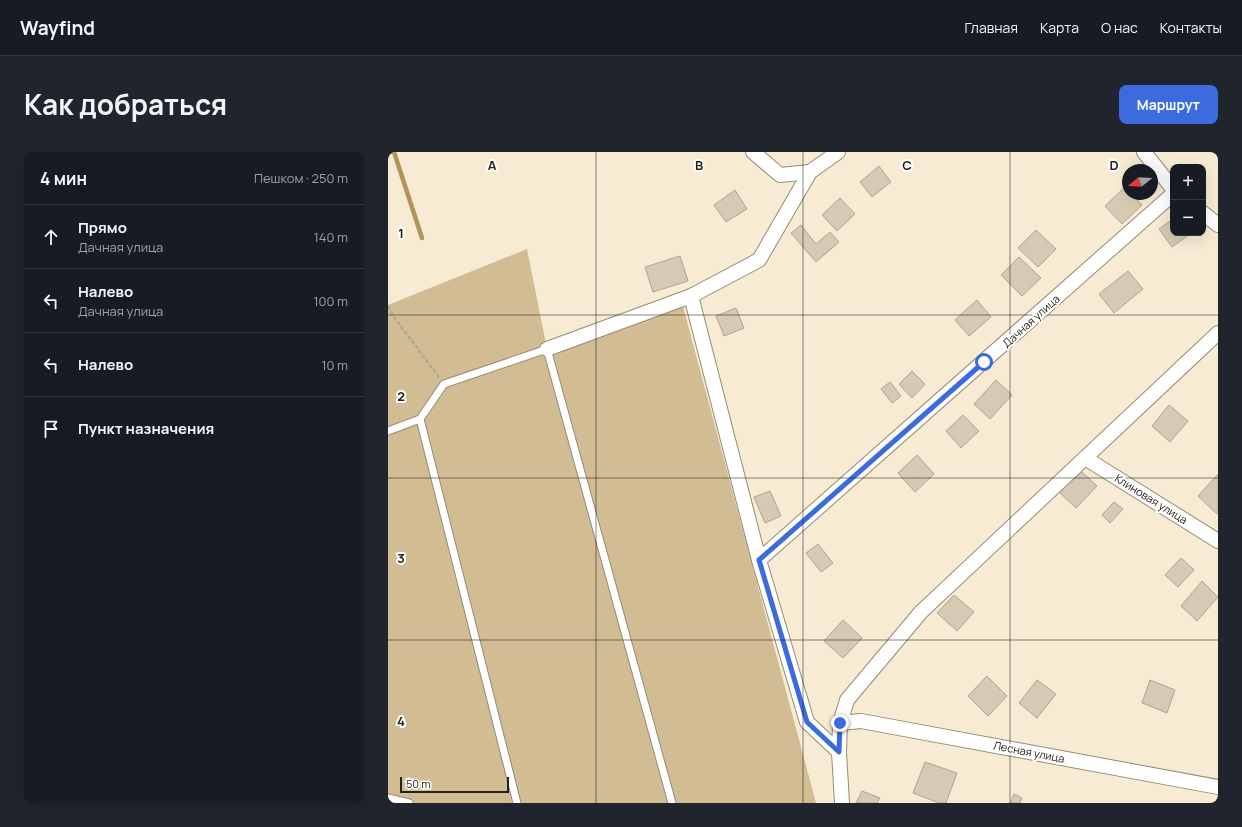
<!DOCTYPE html>
<html lang="ru">
<meta charset="utf-8">
<style>
:root{--surface:#171b24;--page:#20242c;--text:#f1f3f6;--muted:#9ea1a6;--line:#363941;--accent:#3b6bdc}
body{margin:0;font-family:Manrope,sans-serif;background:var(--page);color:var(--text)}
.controls{position:absolute;right:12px;top:12px;display:grid;overflow:hidden;border-radius:8px;box-shadow:0 4px 16px #0002}
.controls button{width:36px;height:36px;display:grid;place-items:center;padding:0;border:0;border-bottom:1px solid var(--line);background:var(--surface);color:var(--text);font:20px sans-serif}
.compass{position:absolute;left:734px;top:12px;width:36px;height:36px;border-radius:50%;background:var(--surface);box-shadow:0 4px 16px #0002;rotate:252deg}
.scale{position:absolute;left:12px;bottom:10px;width:109px;box-sizing:border-box;padding-left:4px;border:2px solid #262219;border-top:0;font-size:11px;line-height:14px;white-space:nowrap;color:#262219;-webkit-text-stroke:3px #fff;paint-order:stroke}
.stop{position:absolute;width:12px;height:12px;margin:-9px;border:3px solid #3b6bdc;border-radius:50%;background:#fff}
.stop.end{background:#3b6bdc;border-color:#fff;box-shadow:0 1px 4px #0008}
.list{margin:0;padding:0;list-style:none}
h2{display:flex;justify-content:space-between;align-items:center;height:52px;margin:0;padding:0 16px;font-size:17px}
h2 small{font-size:13px;font-weight:400;color:var(--muted)}
.list li{display:grid;grid-template-columns:26px 1fr auto;gap:12px;align-items:center;box-sizing:border-box;height:64px;padding:0 16px;border-top:1px solid var(--line)}
.list b{display:block;font-size:15px;white-space:nowrap}
.list p{margin:0;font-size:13px;white-space:nowrap;color:var(--muted)}
.list em{font-size:13px;font-style:normal;color:var(--muted)}
.icon{flex:none;width:22px;height:22px;fill:none;stroke:currentColor;stroke-width:2;stroke-linecap:round;stroke-linejoin:round}
.map{position:relative;flex:none;width:830px;height:651px;overflow:hidden;border-radius:8px}
header{display:flex;align-items:center;gap:24px;box-sizing:border-box;height:56px;padding:0 20px;background:var(--surface);border-bottom:1px solid var(--line)}
header strong{font-size:19px}
nav{display:flex;gap:22px;margin-inline-start:auto;font-size:14px}
.intro{display:flex;align-items:center;justify-content:space-between;box-sizing:border-box;height:96px;padding:0 24px}
h1{margin:0;font-size:28px}
.button{padding:10px 18px;border-radius:8px;background:var(--accent);color:#fff;font-size:14px;font-weight:700}
main{display:flex;gap:24px;padding:0 24px}
aside{flex:1;background:var(--surface);border-radius:8px;box-shadow:0 4px 16px #0002}
.map>svg:first-child{display:block}
.green{fill:#d1bc93}
.lines{fill:none;stroke-linecap:round;stroke-linejoin:round}
.stream{stroke:#b19459;stroke-width:4.5}
.building{fill:#d5cab3;stroke:#b0a48f}
.lane-casing{stroke:#968b76;stroke-width:9}
.street-casing{stroke:#968b76;stroke-width:16}
.path{stroke:#b0a795;stroke-width:2.5;stroke-dasharray:4 2;stroke-linecap:butt}
.lane{stroke:#fff;stroke-width:7}
.street{stroke:#fff;stroke-width:14}
.route{stroke:#3b6bdc;stroke-width:5}
.grid{fill:none;stroke:#262219;stroke-width:1;stroke-opacity:0.55}
.labels{text-anchor:middle;stroke-width:4;stroke-linejoin:round;paint-order:stroke}
.street-label{font-size:11px;fill:#262219;stroke:#fff}
.grid-label{font-size:13px;text-anchor:middle;font-weight:bold;fill:#262219;stroke:#fff;stroke-width:4;stroke-linejoin:round;paint-order:stroke}
</style>
<header>
<strong>Wayfind</strong>
<nav><a>Главная</a><a>Карта</a><a>О нас</a><a>Контакты</a></nav>
</header>
<div class="intro"><h1>Как добраться</h1><a class="button">Маршрут</a></div>
<main>
<aside>
<h2>4 мин<small>Пешком · 250 m</small></h2>
<ul class="list">
<li><svg class="icon" aria-label="ahead" viewBox="0 0 24 24"><path d="M12 20V5M6 11l6-6 6 6"/></svg><div><b>Прямо</b><p>Дачная улица</p></div><em>140 m</em></li>
<li><svg class="icon" aria-label="left" viewBox="0 0 24 24"><path d="M17 20v-9H6M10 6l-5 5 5 5"/></svg><div><b>Налево</b><p>Дачная улица</p></div><em>100 m</em></li>
<li><svg class="icon" aria-label="left" viewBox="0 0 24 24"><path d="M17 20v-9H6M10 6l-5 5 5 5"/></svg><div><b>Налево</b></div><em>10 m</em></li>
<li><svg class="icon" aria-label="arrive" viewBox="0 0 24 24"><path d="M6 21V4h12l-3 4 3 4H6"/></svg><div><b>Пункт назначения</b></div></li>
</ul>
</aside>
<div class="map">
<svg width="830" height="651" viewBox="0 0 830 651">
<rect width="100%" height="100%" fill="#f7ebd4"/>
<!-- green -->
<path class="green" d="M139,97L159,197L293,147L428,651H0V153Z"/>
<g class="lines">
<!-- stream -->
<path class="stream" d="M6,0L34,86"/>
</g>
<!-- building -->
<g class="building">
<path d="M491,14L503,30L484,45L472,30Z"/>
<path d="M737,35L740,38V42H744L754,53L734,72L717,54Z"/>
<path d="M347,38L359,57L338,70L326,53Z"/>
<path d="M452,46L467,62L449,79L434,63Z"/>
<path d="M785,67V81L802,82L784,95L771,77Z"/>
<path d="M413,73L428,92L442,80L451,90L428,110L403,81Z"/>
<path d="M648,78L668,97L650,115L630,96Z"/>
<path d="M292,104L300,129L265,140L257,115Z"/>
<path d="M631,105L653,126L634,144L613,123Z"/>
<path d="M740,119L755,137L726,161L711,142Z"/>
<path d="M589,148L603,165L581,184L567,168Z"/>
<path d="M348,156L356,176L336,184L328,164Z"/>
<path d="M524,219L537,232L524,246L511,232Z"/>
<path d="M608,228L624,243L602,267L586,252Z"/>
<path d="M502,230L513,244L504,251L493,237Z"/>
<path d="M781,253L800,269L782,290L764,274Z"/>
<path d="M575,263L591,279L573,296L558,279Z"/>
<path d="M529,303L546,322L527,340L510,321Z"/>
<path d="M692,318L709,334L688,356L671,340Z"/>
<path d="M830,322V361L829,362L810,344Z"/>
<path d="M382,339L393,364L377,371L366,345Z"/>
<path d="M726,350L735,357L722,371L714,363Z"/>
<path d="M430,392L445,411L433,420L418,401Z"/>
<path d="M793,406L806,418L790,435L777,423Z"/>
<path d="M814,429L830,445L809,469L793,454Z"/>
<path d="M566,443L586,460L569,479L549,461Z"/>
<path d="M455,468L474,486L455,506L436,489Z"/>
<path d="M599,524L619,544L600,564L580,544Z"/>
<path d="M649,528L668,542L649,566L631,551Z"/>
<path d="M762,528L787,538L779,561L754,551Z"/>
<path d="M537,610L569,621L558,651H551L525,641Z"/>
<path d="M474,639L492,646L489,651H468Z"/>
<path d="M626,642L634,646L632,651H622Z"/>
</g>
<g class="lines">
<defs>
<g id="lane">
<path d="M32,267L129,651"/>
<path d="M0,279L32,267L56,232L159,197L284,651"/>
<path d="M0,646L21,651"/>
</g>
<g id="street">
<path d="M365,0L392,23L422,20"/>
<path d="M756,0L785,37"/>
<path d="M815,61L830,73"/>
<path d="M303,144L371,408"/>
<path d="M159,197L303,144L371,108L422,20L450,0"/>
<path d="M697,306L830,389"/>
<path d="M452,571L473,569L830,635"/>
<path d="M451,600L419,570L371,408L785,42"/>
<path d="M454,651L451,600L452,571L459,548L533,460L830,181"/>
</g>
</defs>
<!-- lane casing -->
<use href="#lane" class="lane-casing"/>
<!-- street casing -->
<use href="#street" class="street-casing"/>
<!-- path -->
<path class="path" d="M0,154L5,164L51,225"/>
<!-- lane -->
<use href="#lane" class="lane"/>
<!-- street -->
<use href="#street" class="street"/>
</g>
<g class="lines">
<!-- route -->
<path class="route" d="M452,571L451,600L419,570L371,408L596,210"/>
</g>
<!-- grid -->
<path class="grid" d="M208,0V651M415,0V651M622,0V651M0,163H830M0,326H830M0,488H830"/>
<g class="labels">
<!-- street labels -->
<g class="street-label">
<text transform="translate(643 169) rotate(-42)" y="4">Дачная улица</text>
<text transform="translate(763 347) rotate(32)" y="4">Клиновая улица</text>
<text transform="translate(641 600) rotate(11)" y="4">Лесная улица</text>
</g>
</g>
<g class="grid-label">
<text x="104" y="18">A</text>
<text x="311" y="18">B</text>
<text x="519" y="18">C</text>
<text x="726" y="18">D</text>
<text x="13" y="86">1</text>
<text x="13" y="249">2</text>
<text x="13" y="411">3</text>
<text x="13" y="574">4</text>
</g>
</svg>
<div class="controls">
<button>+</button>
<button>−</button>
</div>
<svg class="compass" viewBox="-18 -18 36 36"><path d="M0-13l5 13h-10z" fill="#e53935"/><path d="M0 13l5-13h-10z" fill="#9ea1a6"/></svg>
<div class="scale">50 m</div>
<div class="stop" style="left:596px;top:210px"></div>
<div class="stop end" style="left:452px;top:571px"></div>
</div>
</main>
